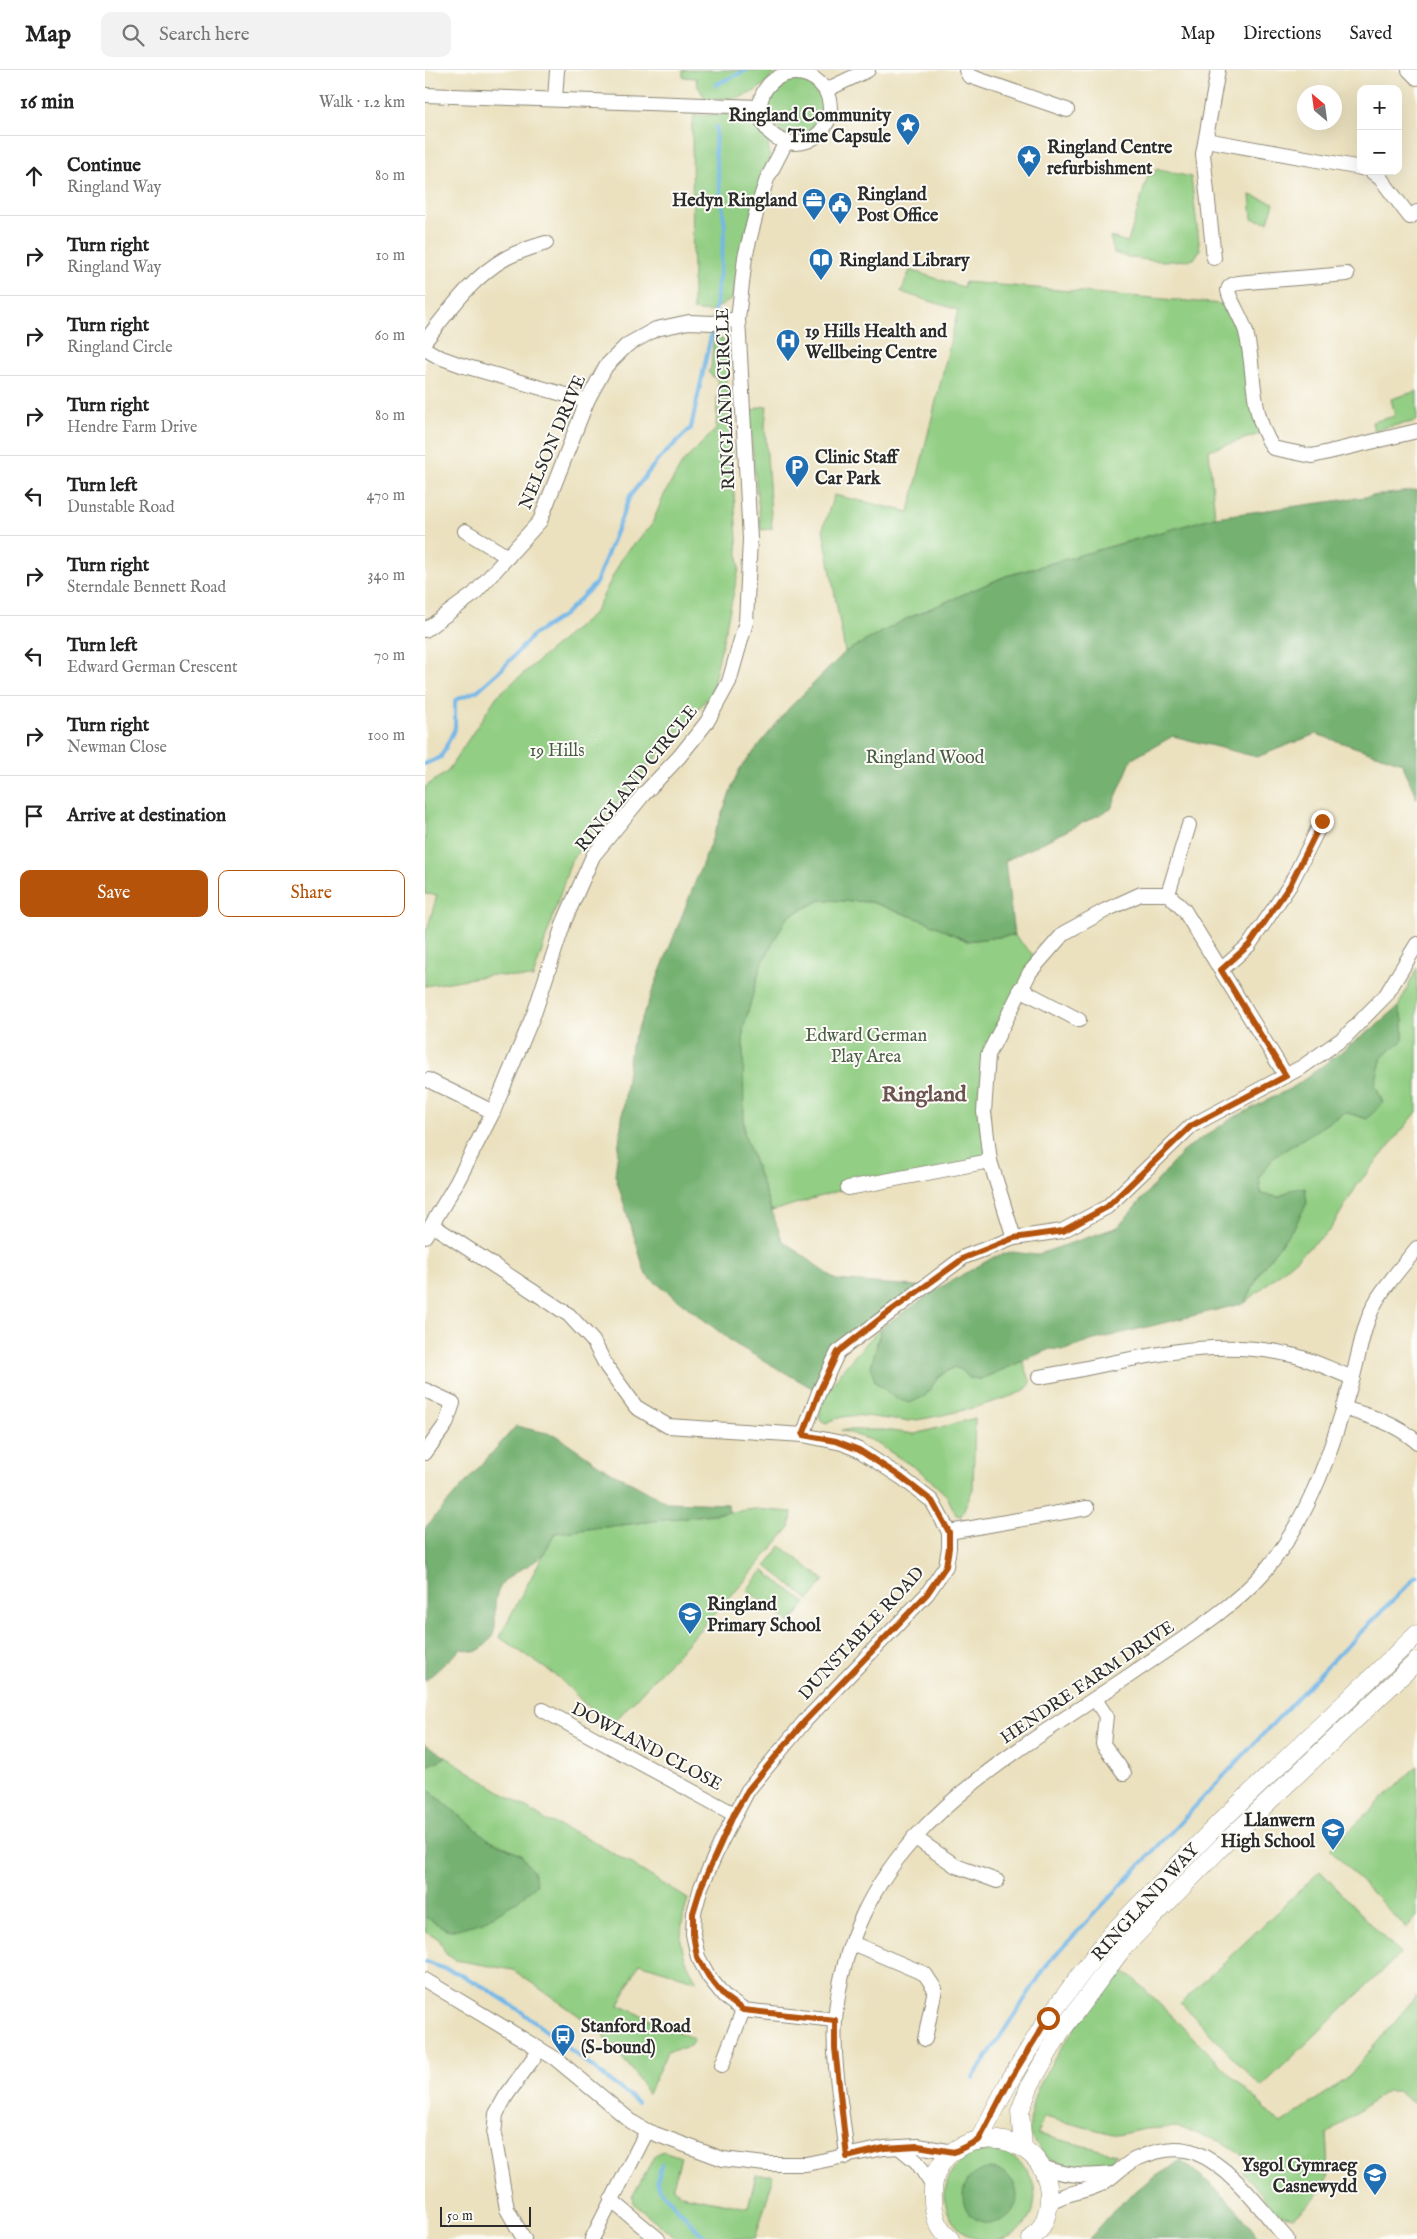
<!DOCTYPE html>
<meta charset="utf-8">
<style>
:root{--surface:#fff;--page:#f2f2f2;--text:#222;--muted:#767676;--line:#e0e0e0;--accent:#b45309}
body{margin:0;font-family:"IM FELL English",serif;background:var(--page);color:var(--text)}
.controls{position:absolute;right:15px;top:15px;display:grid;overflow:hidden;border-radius:10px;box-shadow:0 5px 20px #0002}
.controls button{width:45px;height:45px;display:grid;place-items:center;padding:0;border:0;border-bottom:1px solid var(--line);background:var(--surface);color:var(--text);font:25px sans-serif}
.compass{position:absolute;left:872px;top:15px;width:45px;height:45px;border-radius:50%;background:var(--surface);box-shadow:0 5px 20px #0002;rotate:331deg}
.scale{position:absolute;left:15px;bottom:12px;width:91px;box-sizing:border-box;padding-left:5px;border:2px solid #2b2b2b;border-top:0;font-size:14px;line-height:18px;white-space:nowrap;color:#2b2b2b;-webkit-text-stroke:4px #fdfcf7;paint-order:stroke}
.stop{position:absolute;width:15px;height:15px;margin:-11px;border:4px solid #b45309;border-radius:50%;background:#fff}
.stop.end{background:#b45309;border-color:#fff;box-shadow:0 1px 5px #0008}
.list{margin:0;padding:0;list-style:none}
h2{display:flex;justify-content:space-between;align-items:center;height:65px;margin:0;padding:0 20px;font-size:21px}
h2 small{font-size:16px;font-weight:400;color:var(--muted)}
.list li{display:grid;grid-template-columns:32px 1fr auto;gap:15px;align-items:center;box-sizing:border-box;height:80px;padding:0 20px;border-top:1px solid var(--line)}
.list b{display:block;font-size:19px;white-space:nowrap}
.list p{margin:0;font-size:16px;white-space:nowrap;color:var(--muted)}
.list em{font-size:16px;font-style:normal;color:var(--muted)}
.actions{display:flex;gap:10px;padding:15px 20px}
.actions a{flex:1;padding:11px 0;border:1px solid var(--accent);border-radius:10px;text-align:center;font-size:18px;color:var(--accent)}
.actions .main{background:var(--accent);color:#fff}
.icon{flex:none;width:28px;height:28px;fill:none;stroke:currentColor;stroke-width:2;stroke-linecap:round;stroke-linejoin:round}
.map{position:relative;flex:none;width:992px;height:2169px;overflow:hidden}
header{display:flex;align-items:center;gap:30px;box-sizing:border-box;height:70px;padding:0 25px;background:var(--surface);border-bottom:1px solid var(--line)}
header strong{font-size:24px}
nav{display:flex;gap:28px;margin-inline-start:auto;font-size:18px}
.search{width:350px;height:45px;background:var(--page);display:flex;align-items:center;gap:12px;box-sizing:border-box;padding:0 18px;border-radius:10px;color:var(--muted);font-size:19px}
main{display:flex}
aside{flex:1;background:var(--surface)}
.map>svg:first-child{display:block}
.green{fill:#92ce83;stroke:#5e7c57}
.forest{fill:#75b171;stroke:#506e4e}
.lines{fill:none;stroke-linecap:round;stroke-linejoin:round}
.stream{stroke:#72b7e8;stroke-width:4}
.minor-casing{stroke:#8b8675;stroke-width:16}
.major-casing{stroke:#8b8675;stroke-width:19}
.minor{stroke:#fff;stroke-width:14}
.major{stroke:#fff;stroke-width:18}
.route{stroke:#b45309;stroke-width:6}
.labels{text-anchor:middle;stroke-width:4;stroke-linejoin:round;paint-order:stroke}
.poi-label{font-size:18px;font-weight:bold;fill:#2b2b2b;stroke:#fdfcf7;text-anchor:start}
.street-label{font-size:18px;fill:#2b2b2b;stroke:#fdfcf7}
.park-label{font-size:18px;fill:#4a5c45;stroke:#fdfcf7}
.district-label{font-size:22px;font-weight:bold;fill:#6a5350;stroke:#fdfcf7}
</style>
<header>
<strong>Map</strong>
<div class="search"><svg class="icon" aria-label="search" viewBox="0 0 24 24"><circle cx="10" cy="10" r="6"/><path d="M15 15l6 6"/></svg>Search here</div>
<nav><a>Map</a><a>Directions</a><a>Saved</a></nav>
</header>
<main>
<aside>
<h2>16 min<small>Walk · 1.2 km</small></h2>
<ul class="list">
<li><svg class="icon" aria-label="ahead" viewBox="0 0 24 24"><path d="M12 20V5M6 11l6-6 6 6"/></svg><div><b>Continue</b><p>Ringland Way</p></div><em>80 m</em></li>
<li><svg class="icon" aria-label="right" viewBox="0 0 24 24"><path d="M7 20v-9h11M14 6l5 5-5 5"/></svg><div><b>Turn right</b><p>Ringland Way</p></div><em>10 m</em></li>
<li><svg class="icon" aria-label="right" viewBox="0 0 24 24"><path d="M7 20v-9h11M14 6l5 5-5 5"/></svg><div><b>Turn right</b><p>Ringland Circle</p></div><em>60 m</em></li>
<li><svg class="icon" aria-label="right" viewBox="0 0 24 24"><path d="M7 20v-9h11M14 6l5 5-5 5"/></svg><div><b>Turn right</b><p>Hendre Farm Drive</p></div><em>80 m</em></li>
<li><svg class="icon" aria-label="left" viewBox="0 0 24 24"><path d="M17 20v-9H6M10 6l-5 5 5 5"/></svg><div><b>Turn left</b><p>Dunstable Road</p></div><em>470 m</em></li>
<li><svg class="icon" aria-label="right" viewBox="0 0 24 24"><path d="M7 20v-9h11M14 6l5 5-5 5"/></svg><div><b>Turn right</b><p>Sterndale Bennett Road</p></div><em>340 m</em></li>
<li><svg class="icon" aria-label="left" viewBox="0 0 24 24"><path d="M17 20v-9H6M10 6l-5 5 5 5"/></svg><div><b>Turn left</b><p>Edward German Crescent</p></div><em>70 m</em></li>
<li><svg class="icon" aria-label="right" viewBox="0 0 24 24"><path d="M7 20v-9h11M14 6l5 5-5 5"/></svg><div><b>Turn right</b><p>Newman Close</p></div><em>100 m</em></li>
<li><svg class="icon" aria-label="arrive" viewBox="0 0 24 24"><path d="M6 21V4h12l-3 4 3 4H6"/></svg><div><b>Arrive at destination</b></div></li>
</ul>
<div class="actions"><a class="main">Save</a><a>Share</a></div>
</aside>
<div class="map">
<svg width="992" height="2169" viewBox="0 0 992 2169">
<rect width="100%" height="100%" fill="#fdfcf7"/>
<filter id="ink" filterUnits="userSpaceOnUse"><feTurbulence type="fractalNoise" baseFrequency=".02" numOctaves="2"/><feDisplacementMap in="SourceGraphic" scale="10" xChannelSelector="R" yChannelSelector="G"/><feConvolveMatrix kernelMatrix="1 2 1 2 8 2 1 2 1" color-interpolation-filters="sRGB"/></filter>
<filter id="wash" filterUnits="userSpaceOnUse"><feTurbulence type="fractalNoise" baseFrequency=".0096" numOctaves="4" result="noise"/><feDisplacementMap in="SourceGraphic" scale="20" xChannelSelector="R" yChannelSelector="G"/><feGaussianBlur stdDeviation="1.12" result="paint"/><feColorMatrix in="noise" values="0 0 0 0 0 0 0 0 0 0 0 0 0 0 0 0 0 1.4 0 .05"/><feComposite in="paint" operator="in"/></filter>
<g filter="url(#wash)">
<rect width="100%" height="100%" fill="#ebe1bf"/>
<!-- green -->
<g class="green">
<path d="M258,0H352C331,28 313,30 280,28L272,15L271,8L258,7Z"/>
<circle cx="371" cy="38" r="28"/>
<path d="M307,44L324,49L333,58L343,72L345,88L316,181L308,229L284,242L268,240L267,53L269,46Z"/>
<path d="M731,99L766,107L775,180L769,189C744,193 713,191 689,183L685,167L703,172L723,105H729Z"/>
<path d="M825,125L849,133L843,152L827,149Z"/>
<path d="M485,200L538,217L540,212L809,235L838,363L784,380L790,447L581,506L481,549L420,582L398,458L409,425L484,442L533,240L476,222Z"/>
<path d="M289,263L299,271L314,499L286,624L178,750L146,791L108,908L66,905L0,916V861L2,860L12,825L0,824V717L22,702L72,626L170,542L198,486L226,456L240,423L258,392L291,359L293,311L283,302L286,298Z"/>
<path d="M992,321V351L949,360L947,352L970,346L966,329Z"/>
<path d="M342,336L340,355L347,459L336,460L324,348C328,338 332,337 342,336Z"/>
<path d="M396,830L446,832L502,852L542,871L589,865L614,891L563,985L565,1091L423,1118L347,1141L319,1063L318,960L336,895L362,847Z"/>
<path d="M992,898V1042L933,1114L905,1160L820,1233L837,1199L871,1154L865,1120L854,1127L836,1124L834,1107L849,1087L920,1042L942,1049L958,1033L950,1014L957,987L978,970V950L973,937Z"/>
<path d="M457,1257L451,1274L500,1326L514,1306L529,1297L537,1300L544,1308L556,1309L598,1291L606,1313C604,1315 603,1317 601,1319C590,1329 496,1352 479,1351C451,1349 428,1339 401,1353L395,1350C391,1323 439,1275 457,1257Z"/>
<path d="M550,1348L548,1419L536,1446L531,1445L522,1426L498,1403L448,1371L416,1360H458L490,1364Z"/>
<path d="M330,1439L367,1442L365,1457L317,1514L190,1651L169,1643L133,1607L74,1567L130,1463Z"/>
<path d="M356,1476L399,1510L384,1530L341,1496Z"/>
<path d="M338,1500L381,1533L365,1553L322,1520Z"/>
<path d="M21,1687L122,1751L163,1768L263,1829C253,1865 252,1878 272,1911L214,1893L194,1935L269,1969L265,1976L242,1982L223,2024L209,2002L173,1960L150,1943L88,1900L30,1890L21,1884L14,1869L0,1862V1847L25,1861L96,1784L63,1769L0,1717V1697Z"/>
<path d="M992,1696V1847L981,1858L905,1779Z"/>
<path d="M895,1801L975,1884L836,2017L756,1933Z"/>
<path d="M694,1898L708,1908L856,2054L922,2008L992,1925V2036L972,2021H962L902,2064C905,2111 907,2116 868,2147L855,2144L845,2135L817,2101L823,2089L797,2072L753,2057L719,2059L692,2065L619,2047L612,2064L691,2084L681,2095L659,2097L641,2095L622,2088L604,2064C606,2048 606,2031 614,2016C635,1974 667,1936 694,1898Z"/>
<path d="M238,2081L256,2087L248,2116L256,2125L323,2138L331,2105H347V2112L330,2169H253L208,2133L207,2127L230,2085Z"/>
<circle cx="565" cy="2126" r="45"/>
</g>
<!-- forest -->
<g class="forest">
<path d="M992,420V729L977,693L891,664L832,687L748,666L707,689L686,739L580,791L589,865L542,871L502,852L446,832L396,830L362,847L336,895L318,960L319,1063L357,1170L411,1210L501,1217L413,1282L394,1322L310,1274L221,1205L190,1105L206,976L314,700L364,638L420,582L481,549L581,506L790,447Z"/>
<path d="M973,937L978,950V970L957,987L950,1014L958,1033L942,1049L920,1042L849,1087L834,1107L836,1124L854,1127L865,1120L880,1117L882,1133L871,1154L837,1199L820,1233L669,1270L640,1280L625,1279L556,1309L544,1308L537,1300L529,1297L514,1306L500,1326L485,1333L471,1329L450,1312L446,1296L457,1257L516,1217L569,1187L587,1182L611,1185L693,1157L759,1080L806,1049L870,1016L951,956Z"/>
<path d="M91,1356L131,1365L179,1398L241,1432L303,1434L304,1442L130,1463C126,1469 123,1478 118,1484C107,1497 85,1501 75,1517C61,1544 84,1562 51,1582L36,1579L0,1611V1458Z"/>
<path d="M0,1674L21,1687L0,1697Z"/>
<path d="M0,1717L63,1769L96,1784L108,1801L112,1814L91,1832L58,1852L25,1861L0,1847Z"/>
<path d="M756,2091C787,2113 813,2137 834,2169H664L693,2136L723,2111Z"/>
<circle cx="565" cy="2126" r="27"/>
</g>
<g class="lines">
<!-- stream -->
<g class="stream">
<path d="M292,16V14L322,0"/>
<path d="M289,249L300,157L290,81L291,57"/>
<path d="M0,694L16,687L30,658V630L52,621L77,599L108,565L139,545L171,513L205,426L232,391L266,358L288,256"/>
<path d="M0,1892L33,1903L59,1917L94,1940L212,2032"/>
<path d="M548,2008L624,1892L903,1595L992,1506"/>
<path d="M237,2095L232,2111L236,2121L281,2169"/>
</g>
</g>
</g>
<g filter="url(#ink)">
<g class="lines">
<defs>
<g id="minor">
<path d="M541,0L544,6L642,40"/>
<path d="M984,0L992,8"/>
<circle cx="370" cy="38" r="35"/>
<path d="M401,20L443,0"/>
<path d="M0,25L335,37"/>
<path d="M130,29L132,0"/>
<path d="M781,70L936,98"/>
<path d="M946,101L956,109L985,147L992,142"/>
<path d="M789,188L778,84L793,0"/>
<path d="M922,204L823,212C816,213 805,212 803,220C802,224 819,253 821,262C831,303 824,341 848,378L887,386L992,361"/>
<path d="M0,271C24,241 47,207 81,188C94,181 108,177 121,173"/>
<path d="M0,279L14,287L36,295L162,331"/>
<path d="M40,461L83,487"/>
<path d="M0,560L49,524L115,451L162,331L181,296L202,275L231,259L264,252L288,253L313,249"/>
<path d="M743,824L764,755"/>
<path d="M796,900L824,875L865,815L897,751"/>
<path d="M595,919L654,950"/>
<path d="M3,1010L68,1042"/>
<path d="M423,1118L565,1091"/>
<path d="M7,1155L144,1245L168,1271L182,1297L211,1337L243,1356L378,1365L417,1373L434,1380L476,1407L507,1431L524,1462V1478L521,1496L502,1524L380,1651L323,1720L297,1770L276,1817L269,1843L268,1864L273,1887L284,1907L300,1927L318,1940L410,1950"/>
<path d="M0,1166L32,1112L68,1042L110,941L139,852L168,786L218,725L254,687L282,652L304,612L321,552L325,469L313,249L320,187L333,136L342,109L361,72"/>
<path d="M589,1168L565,1091L559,1042L563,985L605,902L639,863L681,840L716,824H743L759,840L861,1006"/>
<path d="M614,1307C701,1293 782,1263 871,1286C890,1291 909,1301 928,1308"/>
<path d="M0,1320L28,1333L21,1354L0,1383"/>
<path d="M918,1338C945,1346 970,1353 992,1372"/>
<path d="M378,1365L394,1322L413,1282L539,1187L589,1168L637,1161L682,1137L766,1056L877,997L920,967L961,925L992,874"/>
<path d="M524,1462L662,1438"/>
<path d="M670,1629L681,1646L678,1674L699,1703"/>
<path d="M118,1640L309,1744"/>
<path d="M489,1767L531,1796L572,1811"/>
<path d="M427,1873L500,1904L510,1919L500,1969"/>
<path d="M0,1910L131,1989L207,2052L222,2061L298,2089L340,2094H381L459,2078L493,2076L529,2082"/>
<path d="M297,1995L318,1940"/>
<path d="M474,2077L492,2092L508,2116"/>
<path d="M422,2087C418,2042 407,1995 410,1950C426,1768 573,1695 708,1603C750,1574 806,1540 839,1502C885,1448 908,1376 927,1310C935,1282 938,1253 953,1228C964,1211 979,1194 992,1178"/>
<path d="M615,2096C640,2106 662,2107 688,2104"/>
<path d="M186,2130L233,2169"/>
<path d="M624,2133C640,2122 657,2123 674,2115C688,2109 697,2095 711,2089C729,2081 752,2075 771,2083C807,2097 837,2141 862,2169"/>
<path d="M99,2169L82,2139L69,2065L71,2044L81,2026L115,1979"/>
<path d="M167,2169L222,2061"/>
</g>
<g id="major">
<path d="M554,2070L585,2010L623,1948L686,1864L794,1753L992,1564"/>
<path d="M598,2078L595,2041L605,2015L634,1964L698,1878L804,1769L992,1591"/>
<path d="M525,2169C511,2157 507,2138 508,2120C511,2054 619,2050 624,2124C625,2141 619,2158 606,2169"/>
</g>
</defs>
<!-- minor casing -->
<use href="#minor" class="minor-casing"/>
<!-- major casing -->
<use href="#major" class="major-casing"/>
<!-- minor -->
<use href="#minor" class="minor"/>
<!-- major -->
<use href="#major" class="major"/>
</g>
</g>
<g class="lines" filter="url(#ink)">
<!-- route -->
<path class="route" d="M623,1948L585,2010L554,2070L529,2082L493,2076L459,2078L422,2087L410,1978V1950L318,1940L300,1927L284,1907L272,1887L268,1864V1843L276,1817L309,1744L323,1720L380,1651L502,1524L521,1496L524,1478V1462L507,1431L476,1407L434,1380L411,1371L378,1365L394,1322L413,1282L456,1248L539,1188L589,1168L638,1161L682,1137L766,1056L861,1006L796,900L824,875L865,815L897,751"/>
</g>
<!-- icons -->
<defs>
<symbol id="sight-pin" viewBox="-11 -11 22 30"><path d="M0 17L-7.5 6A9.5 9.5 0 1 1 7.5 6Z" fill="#1f6fb2" stroke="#fdfcf7"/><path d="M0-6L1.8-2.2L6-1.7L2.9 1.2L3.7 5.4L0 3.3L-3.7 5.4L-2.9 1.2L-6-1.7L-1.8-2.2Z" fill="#fff"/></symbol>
<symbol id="office-pin" viewBox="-11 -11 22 30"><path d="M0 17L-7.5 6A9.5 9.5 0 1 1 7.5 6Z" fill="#1f6fb2" stroke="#fdfcf7"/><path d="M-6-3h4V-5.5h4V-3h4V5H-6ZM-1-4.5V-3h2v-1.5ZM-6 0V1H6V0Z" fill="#fff"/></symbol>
<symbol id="civic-pin" viewBox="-11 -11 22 30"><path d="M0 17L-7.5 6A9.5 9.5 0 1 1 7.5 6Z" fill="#1f6fb2" stroke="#fdfcf7"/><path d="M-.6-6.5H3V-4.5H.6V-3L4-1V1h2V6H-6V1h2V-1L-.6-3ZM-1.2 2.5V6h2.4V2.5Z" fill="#fff"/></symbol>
<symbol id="library-pin" viewBox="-11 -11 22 30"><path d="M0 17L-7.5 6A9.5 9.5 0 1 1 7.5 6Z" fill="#1f6fb2" stroke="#fdfcf7"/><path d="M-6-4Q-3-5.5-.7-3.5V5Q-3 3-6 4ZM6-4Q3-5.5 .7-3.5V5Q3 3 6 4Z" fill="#fff"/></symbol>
<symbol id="hospital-pin" viewBox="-11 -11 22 30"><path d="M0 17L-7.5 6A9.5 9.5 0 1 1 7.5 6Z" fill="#1f6fb2" stroke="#fdfcf7"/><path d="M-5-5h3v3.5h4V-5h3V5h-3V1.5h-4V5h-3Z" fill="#fff"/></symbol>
<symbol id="parking-pin" viewBox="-11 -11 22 30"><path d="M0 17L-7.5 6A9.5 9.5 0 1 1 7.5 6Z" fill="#1f6fb2" stroke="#fdfcf7"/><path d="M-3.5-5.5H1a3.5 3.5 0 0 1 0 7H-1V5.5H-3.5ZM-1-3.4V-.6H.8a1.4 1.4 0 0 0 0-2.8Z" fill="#fff"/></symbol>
<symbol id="school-pin" viewBox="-11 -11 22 30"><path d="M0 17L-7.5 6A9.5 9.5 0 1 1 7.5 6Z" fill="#1f6fb2" stroke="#fdfcf7"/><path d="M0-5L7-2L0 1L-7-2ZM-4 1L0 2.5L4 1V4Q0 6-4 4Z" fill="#fff"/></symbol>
<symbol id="bus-pin" viewBox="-11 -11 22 30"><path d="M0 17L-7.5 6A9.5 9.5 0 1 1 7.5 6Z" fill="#1f6fb2" stroke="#fdfcf7"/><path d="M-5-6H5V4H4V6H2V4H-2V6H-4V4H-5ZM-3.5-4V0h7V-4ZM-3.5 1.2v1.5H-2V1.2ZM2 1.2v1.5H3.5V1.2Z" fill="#fff"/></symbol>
</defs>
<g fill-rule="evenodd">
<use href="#sight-pin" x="469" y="41" width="28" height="38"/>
<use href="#sight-pin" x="590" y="73" width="28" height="38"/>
<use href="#office-pin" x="375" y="116" width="28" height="38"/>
<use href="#civic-pin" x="401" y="120" width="28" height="38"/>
<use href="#library-pin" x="382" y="176" width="28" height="38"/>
<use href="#hospital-pin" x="349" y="257" width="28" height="38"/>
<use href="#parking-pin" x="358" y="383" width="28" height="38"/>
<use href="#school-pin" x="251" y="1530" width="28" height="38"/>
<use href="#school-pin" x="894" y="1746" width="28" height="38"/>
<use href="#bus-pin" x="124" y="1952" width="28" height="38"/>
<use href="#school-pin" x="936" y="2091" width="28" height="38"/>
</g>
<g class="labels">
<!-- poi labels -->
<g class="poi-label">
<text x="466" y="51" text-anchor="end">Ringland Community<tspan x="466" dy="21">Time Capsule</tspan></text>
<text x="622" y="83">Ringland Centre<tspan x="622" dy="21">refurbishment</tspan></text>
<text x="432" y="130">Ringland<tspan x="432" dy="21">Post Office</tspan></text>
<text x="372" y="136" text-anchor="end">Hedyn Ringland</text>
<text x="414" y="196">Ringland Library</text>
<text x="380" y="267">19 Hills Health and<tspan x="380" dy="21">Wellbeing Centre</tspan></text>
<text x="390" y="393">Clinic Staff<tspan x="390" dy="21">Car Park</tspan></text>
<text x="282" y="1540">Ringland<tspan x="282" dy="21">Primary School</tspan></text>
<text x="890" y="1756" text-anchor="end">Llanwern<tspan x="890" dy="21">High School</tspan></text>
<text x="156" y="1962">Stanford Road<tspan x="156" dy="21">(S-bound)</tspan></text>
<text x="932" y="2101" text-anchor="end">Ysgol Gymraeg<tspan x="932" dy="21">Casnewydd</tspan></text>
</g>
<!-- street labels -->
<g class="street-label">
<text transform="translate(300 329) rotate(-92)" y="6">RINGLAND CIRCLE</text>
<text transform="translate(127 372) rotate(-67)" y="6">NELSON DRIVE</text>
<text transform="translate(211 708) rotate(-51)" y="6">RINGLAND CIRCLE</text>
<text transform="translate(436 1563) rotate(-47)" y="6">DUNSTABLE ROAD</text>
<text transform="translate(662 1612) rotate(-34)" y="6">HENDRE FARM DRIVE</text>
<text transform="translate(222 1676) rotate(28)" y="6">DOWLAND CLOSE</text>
<text transform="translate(720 1832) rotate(-48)" y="6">RINGLAND WAY</text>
</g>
<!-- park labels -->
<g class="park-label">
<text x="132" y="686">19 Hills</text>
<text x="500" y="693">Ringland Wood</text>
<text x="441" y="971">Edward German<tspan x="441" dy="21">Play Area</tspan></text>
</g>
<!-- district labels -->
<g class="district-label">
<text x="499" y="1031">Ringland</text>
</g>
</g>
</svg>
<div class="controls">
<button>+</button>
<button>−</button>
</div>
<svg class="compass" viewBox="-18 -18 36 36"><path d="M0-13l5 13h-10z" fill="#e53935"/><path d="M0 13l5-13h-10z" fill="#767676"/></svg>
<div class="scale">50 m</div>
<div class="stop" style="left:623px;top:1948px"></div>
<div class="stop end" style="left:897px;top:751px"></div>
</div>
</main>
